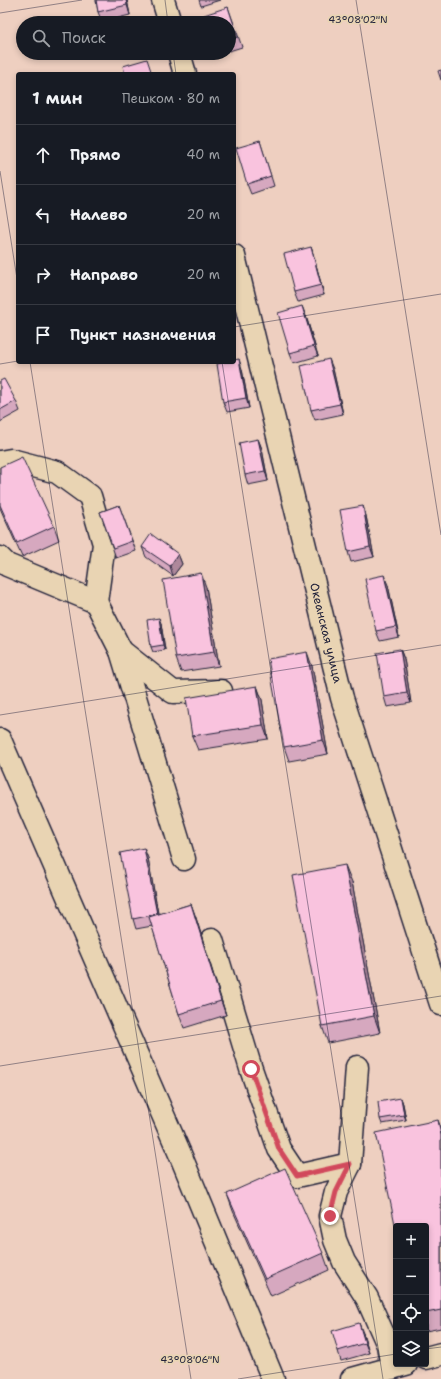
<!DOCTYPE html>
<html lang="ru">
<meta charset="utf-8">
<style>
:root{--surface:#171b24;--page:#20242c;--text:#f1f3f6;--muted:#9ea1a6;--line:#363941}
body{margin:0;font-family:"Shantell Sans",sans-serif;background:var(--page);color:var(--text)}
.controls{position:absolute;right:12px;bottom:12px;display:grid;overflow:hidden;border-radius:4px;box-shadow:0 2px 6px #0003}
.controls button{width:36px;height:36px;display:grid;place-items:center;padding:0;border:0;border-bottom:1px solid var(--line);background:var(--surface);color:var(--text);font:20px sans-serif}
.stop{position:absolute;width:12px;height:12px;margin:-9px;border:3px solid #d1495b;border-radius:50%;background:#fff}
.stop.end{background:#d1495b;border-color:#fff;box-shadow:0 1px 4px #0008}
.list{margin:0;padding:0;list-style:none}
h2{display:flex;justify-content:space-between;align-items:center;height:52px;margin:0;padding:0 16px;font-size:17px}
h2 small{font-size:13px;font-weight:400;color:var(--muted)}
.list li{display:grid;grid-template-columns:26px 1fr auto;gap:12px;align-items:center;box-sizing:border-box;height:60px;padding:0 16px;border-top:1px solid var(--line)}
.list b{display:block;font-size:15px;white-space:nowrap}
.list em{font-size:13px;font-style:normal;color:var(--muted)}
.icon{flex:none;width:22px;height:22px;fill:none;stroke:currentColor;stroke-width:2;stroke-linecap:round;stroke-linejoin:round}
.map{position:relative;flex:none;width:441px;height:1379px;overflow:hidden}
.search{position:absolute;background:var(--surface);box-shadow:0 2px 6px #0003;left:16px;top:16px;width:220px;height:44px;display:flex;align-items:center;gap:10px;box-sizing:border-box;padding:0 14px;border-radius:22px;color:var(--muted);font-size:15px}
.panel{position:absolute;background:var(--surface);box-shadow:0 2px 6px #0003;left:16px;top:72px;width:220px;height:292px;border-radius:4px}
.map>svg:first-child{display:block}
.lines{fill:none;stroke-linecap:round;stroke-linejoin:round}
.minor-casing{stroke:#22223b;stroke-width:25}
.minor{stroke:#e9d4b3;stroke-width:22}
.wall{fill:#d6a8bf;stroke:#22223b}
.shaded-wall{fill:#ae889b;stroke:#22223b}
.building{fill:#f9c3de;stroke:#22223b}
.route{stroke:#d1495b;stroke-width:5}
.ticks{fill:none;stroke:#22223b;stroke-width:1;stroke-opacity:0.45}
.labels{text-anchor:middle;stroke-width:3.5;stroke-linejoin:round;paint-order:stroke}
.street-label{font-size:12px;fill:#22223b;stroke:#e9d4b3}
.ticks-label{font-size:10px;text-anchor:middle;fill:#22223b;stroke:#e9d4b3;stroke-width:3.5;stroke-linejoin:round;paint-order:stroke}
</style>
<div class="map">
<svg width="441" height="1379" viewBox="0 0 441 1379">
<rect width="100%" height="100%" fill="#eecfc0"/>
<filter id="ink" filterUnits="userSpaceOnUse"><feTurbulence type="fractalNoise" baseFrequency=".025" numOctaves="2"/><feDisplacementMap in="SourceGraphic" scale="8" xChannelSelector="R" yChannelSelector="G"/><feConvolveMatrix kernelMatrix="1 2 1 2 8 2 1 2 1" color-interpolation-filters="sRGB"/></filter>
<g filter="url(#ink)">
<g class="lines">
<defs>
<g id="minor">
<path d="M163,0L170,23"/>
<path d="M179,53L185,74"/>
<path id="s1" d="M234,256L342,698L441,1004"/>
<path d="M0,462L11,460L57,472L90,496L104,544L96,602"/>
<path d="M0,558L7,565L96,602L121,651L184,859"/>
<path d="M121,651L173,692L221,691"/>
<path d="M0,740L180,1154L273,1379"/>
<path d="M212,940L251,1069L279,1149L297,1176L350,1164"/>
<path d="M357,1067L350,1164L336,1192L330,1216L335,1240L344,1262L367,1298L388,1345L392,1368"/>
<path d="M426,1358L441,1354"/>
<path d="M352,1379L406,1364"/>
</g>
</defs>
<!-- minor casing -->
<use href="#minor" class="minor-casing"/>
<!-- minor -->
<use href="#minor" class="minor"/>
</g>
<!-- wall -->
<g class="wall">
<path d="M96,0H127L130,15L102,22L98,12Z"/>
<path d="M199,0H220L201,6Z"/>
<path d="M228,7L242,47L229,51V23Z"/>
<path d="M218,53H224L218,55Z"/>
<path d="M260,141L274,186L251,194L247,184Z"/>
<path d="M311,247L314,257L324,295L298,302L294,292Z"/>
<path d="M306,316L318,356L294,363L290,353Z"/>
<path d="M242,369L249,408L227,412L223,402Z"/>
<path d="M333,369L343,414L315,420L311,410Z"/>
<path d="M0,381L16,401L20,411L0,422Z"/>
<path d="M258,439L262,449L268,481L248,485L245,475Z"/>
<path d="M0,467L54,526L59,540L22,557L0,508Z"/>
<path d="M119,505L136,551L116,558L100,512Z"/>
<path d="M363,506L366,516L374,557L351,562L348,552Z"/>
<path d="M142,547L178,554L182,564L173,576L146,557Z"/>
<path d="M388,585L399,637L380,641L376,631Z"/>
<path d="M206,587L219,666L181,672L176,658Z"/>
<path d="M161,623L165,650L153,652L151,647Z"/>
<path d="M400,649L404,659L411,703L387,707L384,697Z"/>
<path d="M312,666L328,754L289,761L284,747Z"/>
<path d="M257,686L262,700L268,739L198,750L192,736Z"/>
<path d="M148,858L158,914L191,904L196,918L226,1015L184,1028L179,1014L152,926L136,929L133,919Z"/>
<path d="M352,882L380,1033L328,1043L322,1026Z"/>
<path d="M401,1098L403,1104L406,1120L382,1124L380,1119Z"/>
<path d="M441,1128V1328L426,1331V1226Z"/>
<path d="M227,1194L323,1253L329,1270L271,1296L233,1211Z"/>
<path d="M363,1333L369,1353L341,1361L338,1351Z"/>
</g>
<!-- shaded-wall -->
<g class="shaded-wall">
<path d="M126,0H127L130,15L127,5Z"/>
<path d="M311,247L314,257L324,295L321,285Z"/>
<path d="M302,306L306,316L318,356L314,346Z"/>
<path d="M239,359L242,369L249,408L246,398Z"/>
<path d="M329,359L333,369L343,414L340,404Z"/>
<path d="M258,439L262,449L268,481L265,471Z"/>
<path d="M363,506L366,516L374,557L370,547Z"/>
<path d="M178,554L182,564L173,576L170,566Z"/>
<path d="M201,573L206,587L219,666L214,652Z"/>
<path d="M384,575L388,585L399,637L396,627Z"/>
<path d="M159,618L161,623L165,650L163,645Z"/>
<path d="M400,649L404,659L411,703L407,693Z"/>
<path d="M307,652L312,666L328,754L323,740Z"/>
<path d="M257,686L262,700L268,739L263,725Z"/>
<path d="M144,848L148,858L160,924L157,914Z"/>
<path d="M345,865L352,882L380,1033L374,1016Z"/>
<path d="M191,904L196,918L226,1015L221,1001Z"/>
<path d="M401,1098L403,1104L406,1120L404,1115Z"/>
<path d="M438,1120L441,1128V1135Z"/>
<path d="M359,1323L363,1333L369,1353L365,1343Z"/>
</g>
<!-- building -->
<g class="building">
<path d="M96,0H126L127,5L98,12Z"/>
<path d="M228,7L238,37L229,40V23H207L204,15Z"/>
<path d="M147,59L152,74H125L123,66Z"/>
<path d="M441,70V80L438,71Z"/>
<path d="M260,141L271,176L247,184L236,148Z"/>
<path d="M311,247L321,285L294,292L284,254Z"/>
<path d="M302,306L314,346L290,353L278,313Z"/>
<path d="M239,359L246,398L223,402L217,364L225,362H234V360Z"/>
<path d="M329,359L340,404L311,410L301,366Z"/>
<path d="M4,379L16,401L0,410V381Z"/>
<path d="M258,439L265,471L245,475L239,443Z"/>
<path d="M22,457L54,526L17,543L0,505V467Z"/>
<path d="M119,505L132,541L113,548L100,512Z"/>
<path d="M363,506L370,547L348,552L340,510Z"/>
<path d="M151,534L178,554L170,566L142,547Z"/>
<path d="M201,573L214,652L176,658L163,580Z"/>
<path d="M384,575L396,627L376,631L365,579Z"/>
<path d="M159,618L163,645L151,647L147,620Z"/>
<path d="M400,649L407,693L384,697L377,653Z"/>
<path d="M307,652L323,740L284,747L268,659Z"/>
<path d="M257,686L263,725L192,736L186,698Z"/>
<path d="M144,848L157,914L133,919L120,853Z"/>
<path d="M345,865L374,1016L322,1026L293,875Z"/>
<path d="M191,904L221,1001L179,1014L149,917Z"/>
<path d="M401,1098L404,1115L380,1119L378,1102Z"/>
<path d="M438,1120L441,1135V1310L426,1313V1226H396V1229L376,1133Z"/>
<path d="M285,1168L323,1253L265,1279L227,1194Z"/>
<path d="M359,1323L365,1343L338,1351L332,1331Z"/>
</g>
</g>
<g class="lines" filter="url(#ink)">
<!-- route -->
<path class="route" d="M251,1069L279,1149L297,1176L350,1164L336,1192L330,1216"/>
</g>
<!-- ticks -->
<path class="ticks" d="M165,0L168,23M356,0L441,535M0,13L82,0M173,53L176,74M0,171L18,285M234,327L441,294M30,362L191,1379M222,362L383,1379M0,364L18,361M0,715L441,645M0,1066L441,996M426,1349L441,1347M238,1379L396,1354"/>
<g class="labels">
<!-- street labels -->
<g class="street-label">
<text dy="4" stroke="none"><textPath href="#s1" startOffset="388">Океанская улица</textPath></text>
</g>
</g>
<g class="ticks-label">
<text x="358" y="23">43°08'02"N</text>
<text x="190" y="1363">43°08'06"N</text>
</g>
</svg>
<div class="controls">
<button>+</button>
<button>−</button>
<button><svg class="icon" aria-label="locate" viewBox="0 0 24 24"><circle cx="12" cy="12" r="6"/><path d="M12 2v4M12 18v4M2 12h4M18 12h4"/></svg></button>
<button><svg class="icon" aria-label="layers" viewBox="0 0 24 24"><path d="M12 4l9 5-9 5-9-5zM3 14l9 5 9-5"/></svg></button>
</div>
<div class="stop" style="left:251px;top:1069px"></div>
<div class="stop end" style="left:330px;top:1216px"></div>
<div class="search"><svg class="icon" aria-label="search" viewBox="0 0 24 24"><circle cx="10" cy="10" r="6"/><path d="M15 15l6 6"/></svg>Поиск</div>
<section class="panel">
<h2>1 мин<small>Пешком · 80 m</small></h2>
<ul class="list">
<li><svg class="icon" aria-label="ahead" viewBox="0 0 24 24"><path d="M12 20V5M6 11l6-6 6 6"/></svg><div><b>Прямо</b></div><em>40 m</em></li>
<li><svg class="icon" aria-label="left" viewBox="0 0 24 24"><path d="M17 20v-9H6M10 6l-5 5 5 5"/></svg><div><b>Налево</b></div><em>20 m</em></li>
<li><svg class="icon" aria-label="right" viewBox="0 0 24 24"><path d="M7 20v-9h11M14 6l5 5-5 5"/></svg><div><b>Направо</b></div><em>20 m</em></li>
<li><svg class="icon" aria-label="arrive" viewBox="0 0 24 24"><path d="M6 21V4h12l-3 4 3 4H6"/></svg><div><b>Пункт назначения</b></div></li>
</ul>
</section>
</div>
